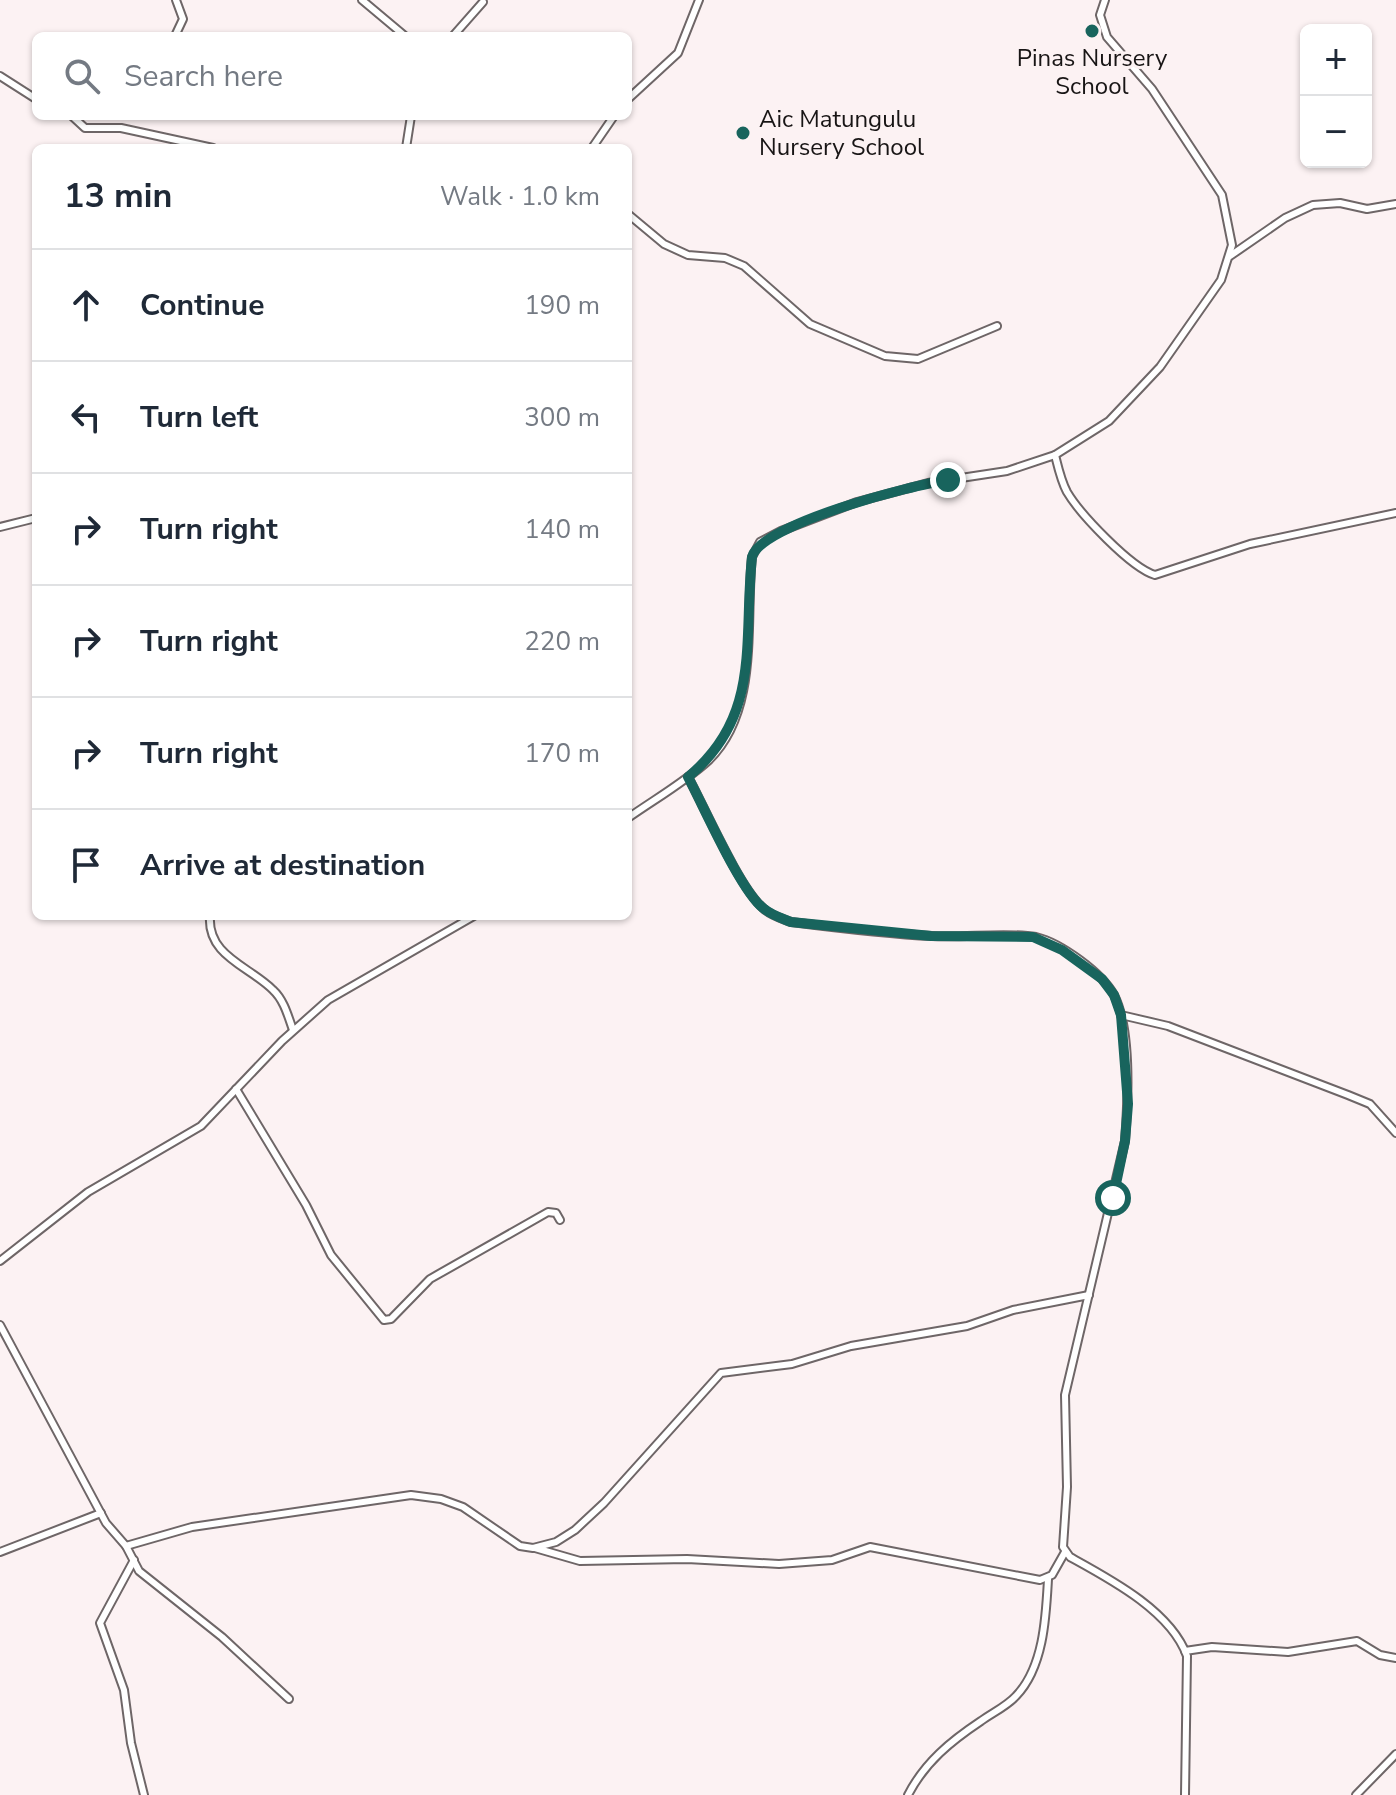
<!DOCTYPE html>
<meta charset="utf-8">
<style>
:root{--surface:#fff;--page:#f6f6f7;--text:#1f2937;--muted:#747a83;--line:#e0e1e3}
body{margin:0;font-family:"Nunito Sans",sans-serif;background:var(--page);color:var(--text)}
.controls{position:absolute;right:24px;top:24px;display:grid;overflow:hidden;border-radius:12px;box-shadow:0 2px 6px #0004}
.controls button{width:72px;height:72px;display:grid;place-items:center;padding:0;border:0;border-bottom:2px solid var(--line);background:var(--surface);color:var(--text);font:40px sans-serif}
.stop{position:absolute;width:24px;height:24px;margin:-18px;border:6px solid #18645d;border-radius:50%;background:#fff}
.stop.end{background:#18645d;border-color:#fff;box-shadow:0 2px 8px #0008}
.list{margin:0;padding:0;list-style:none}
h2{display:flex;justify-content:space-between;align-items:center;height:104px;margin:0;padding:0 32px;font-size:34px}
h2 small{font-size:26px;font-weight:400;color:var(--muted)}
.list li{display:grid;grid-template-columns:52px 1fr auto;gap:24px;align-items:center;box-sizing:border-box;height:112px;padding:0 32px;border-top:2px solid var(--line)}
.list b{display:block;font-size:30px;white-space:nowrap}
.list em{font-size:26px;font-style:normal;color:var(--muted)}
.icon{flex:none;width:44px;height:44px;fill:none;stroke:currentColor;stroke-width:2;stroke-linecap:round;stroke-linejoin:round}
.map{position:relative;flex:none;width:1396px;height:1795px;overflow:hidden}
.search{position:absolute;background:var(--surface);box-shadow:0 2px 6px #0004;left:32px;top:32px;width:600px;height:88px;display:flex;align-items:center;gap:20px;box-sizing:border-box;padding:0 28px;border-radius:12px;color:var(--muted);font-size:30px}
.panel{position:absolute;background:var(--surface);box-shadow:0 2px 6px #0004;left:32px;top:144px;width:600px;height:776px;border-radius:12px}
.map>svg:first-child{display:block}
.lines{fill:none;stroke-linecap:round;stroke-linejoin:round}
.street-casing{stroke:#6e6667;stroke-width:10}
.street{stroke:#fff;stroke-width:6}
.route{stroke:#18645d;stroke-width:10}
.poi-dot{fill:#18645d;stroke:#fcf2f3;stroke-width:3}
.labels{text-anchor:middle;stroke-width:6;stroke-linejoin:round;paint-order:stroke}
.poi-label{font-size:24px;fill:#181515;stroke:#fcf2f3}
</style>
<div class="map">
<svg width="1396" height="1795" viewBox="0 0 1396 1795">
<rect width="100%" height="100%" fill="#fcf2f3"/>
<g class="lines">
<defs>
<g id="street">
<path d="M362,0L405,36"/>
<path d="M175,36L183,19L176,0"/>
<path d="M453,36L483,2"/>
<path d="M0,76L36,99"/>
<path d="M628,99L678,53L699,0"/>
<path d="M72,116L85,128H121L213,148"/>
<path d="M406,148L411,116"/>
<path d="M592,148L614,116"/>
<path d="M628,214L664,244L688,255L725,258L744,266L810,324L885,356L918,359L997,326"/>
<path d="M1230,256L1285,218L1313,205L1340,203L1367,209L1396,204"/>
<path d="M1055,455C1058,467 1061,481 1067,492C1080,514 1131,568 1155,575L1250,544L1396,513"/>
<path d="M0,527L36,518"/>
<path d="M688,777C705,808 740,889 763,908C771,916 781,918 791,922C838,928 885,934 932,936C962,938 1008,932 1036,937C1061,943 1102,973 1114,995C1132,1030 1128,1102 1125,1141L1065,1395L1067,1487L1063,1547L1070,1557C1110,1579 1171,1611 1187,1656L1185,1795"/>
<path d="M628,818C655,799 685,782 709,760C760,710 745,621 752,557L760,542L781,531L857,502L928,483L1007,471L1055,455L1109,421L1160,367L1221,280L1232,245L1222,195L1152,89L1107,37L1100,15L1105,0"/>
<path d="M210,916C207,956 249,966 273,990C284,1000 288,1016 293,1030"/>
<path d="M1121,1015L1168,1026L1348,1095L1370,1104L1396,1133"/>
<path d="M236,1089L306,1205L331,1255L384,1320L391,1319L430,1279L548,1212L556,1213L560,1220"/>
<path d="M0,1261L88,1192L201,1126L282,1041L328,1000L474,916"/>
<path d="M0,1325L106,1523L126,1546L139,1571L222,1637L289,1699"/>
<path d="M126,1546L192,1527L411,1495L441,1499L463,1507L520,1546L533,1548L556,1542L575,1530L604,1503L721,1373L792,1364L851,1346L967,1326L1013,1310L1089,1295"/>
<path d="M535,1548L580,1561L687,1559L779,1564L832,1560L870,1547L1040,1580L1052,1575L1065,1552"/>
<path d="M0,1552L101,1513"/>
<path d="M134,1560L100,1623L124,1690L131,1743L144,1795"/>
<path d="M1185,1651L1212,1647L1288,1652L1357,1641L1380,1655L1396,1658"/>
<path d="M908,1795C925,1762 951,1741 981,1721C992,1713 1007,1706 1016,1696C1044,1667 1046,1616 1048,1579"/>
<path d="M1356,1795L1396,1754"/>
</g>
</defs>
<!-- street casing -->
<use href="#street" class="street-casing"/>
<!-- street -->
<use href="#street" class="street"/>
</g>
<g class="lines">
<!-- route -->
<path class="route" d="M948,480C912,485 761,524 752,557C743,642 762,716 688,777C704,807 740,890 763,908C771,915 781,918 791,922L931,936L1033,937L1062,950L1102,979L1114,995L1121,1015L1128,1104L1125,1141L1113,1198"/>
</g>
<!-- markers -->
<g class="poi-dot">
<circle cx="1092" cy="31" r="8"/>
<circle cx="743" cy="133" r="8"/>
</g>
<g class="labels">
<!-- poi labels -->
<g class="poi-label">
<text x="1092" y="66">Pinas Nursery<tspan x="1092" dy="28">School</tspan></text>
<text x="759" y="127" text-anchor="start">Aic Matungulu<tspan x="759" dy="28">Nursery School</tspan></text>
</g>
</g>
</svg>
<div class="controls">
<button>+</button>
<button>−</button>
</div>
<div class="stop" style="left:1113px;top:1198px"></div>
<div class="stop end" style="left:948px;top:480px"></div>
<div class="search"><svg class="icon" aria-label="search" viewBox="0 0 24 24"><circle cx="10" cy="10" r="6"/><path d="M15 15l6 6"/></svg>Search here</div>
<section class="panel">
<h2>13 min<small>Walk · 1.0 km</small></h2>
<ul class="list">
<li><svg class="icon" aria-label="ahead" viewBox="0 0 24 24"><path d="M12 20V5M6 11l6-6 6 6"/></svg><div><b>Continue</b></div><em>190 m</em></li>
<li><svg class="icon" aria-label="left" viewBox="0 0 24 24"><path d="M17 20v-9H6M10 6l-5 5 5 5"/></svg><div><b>Turn left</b></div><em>300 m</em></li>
<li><svg class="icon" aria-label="right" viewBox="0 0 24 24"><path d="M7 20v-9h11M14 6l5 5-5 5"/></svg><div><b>Turn right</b></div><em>140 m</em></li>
<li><svg class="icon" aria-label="right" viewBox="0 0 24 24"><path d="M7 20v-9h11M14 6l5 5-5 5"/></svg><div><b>Turn right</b></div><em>220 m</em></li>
<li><svg class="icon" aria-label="right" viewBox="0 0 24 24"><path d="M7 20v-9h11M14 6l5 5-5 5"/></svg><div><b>Turn right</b></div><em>170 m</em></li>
<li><svg class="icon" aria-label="arrive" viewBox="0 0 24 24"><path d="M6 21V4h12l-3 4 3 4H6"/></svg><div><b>Arrive at destination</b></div></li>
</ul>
</section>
</div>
